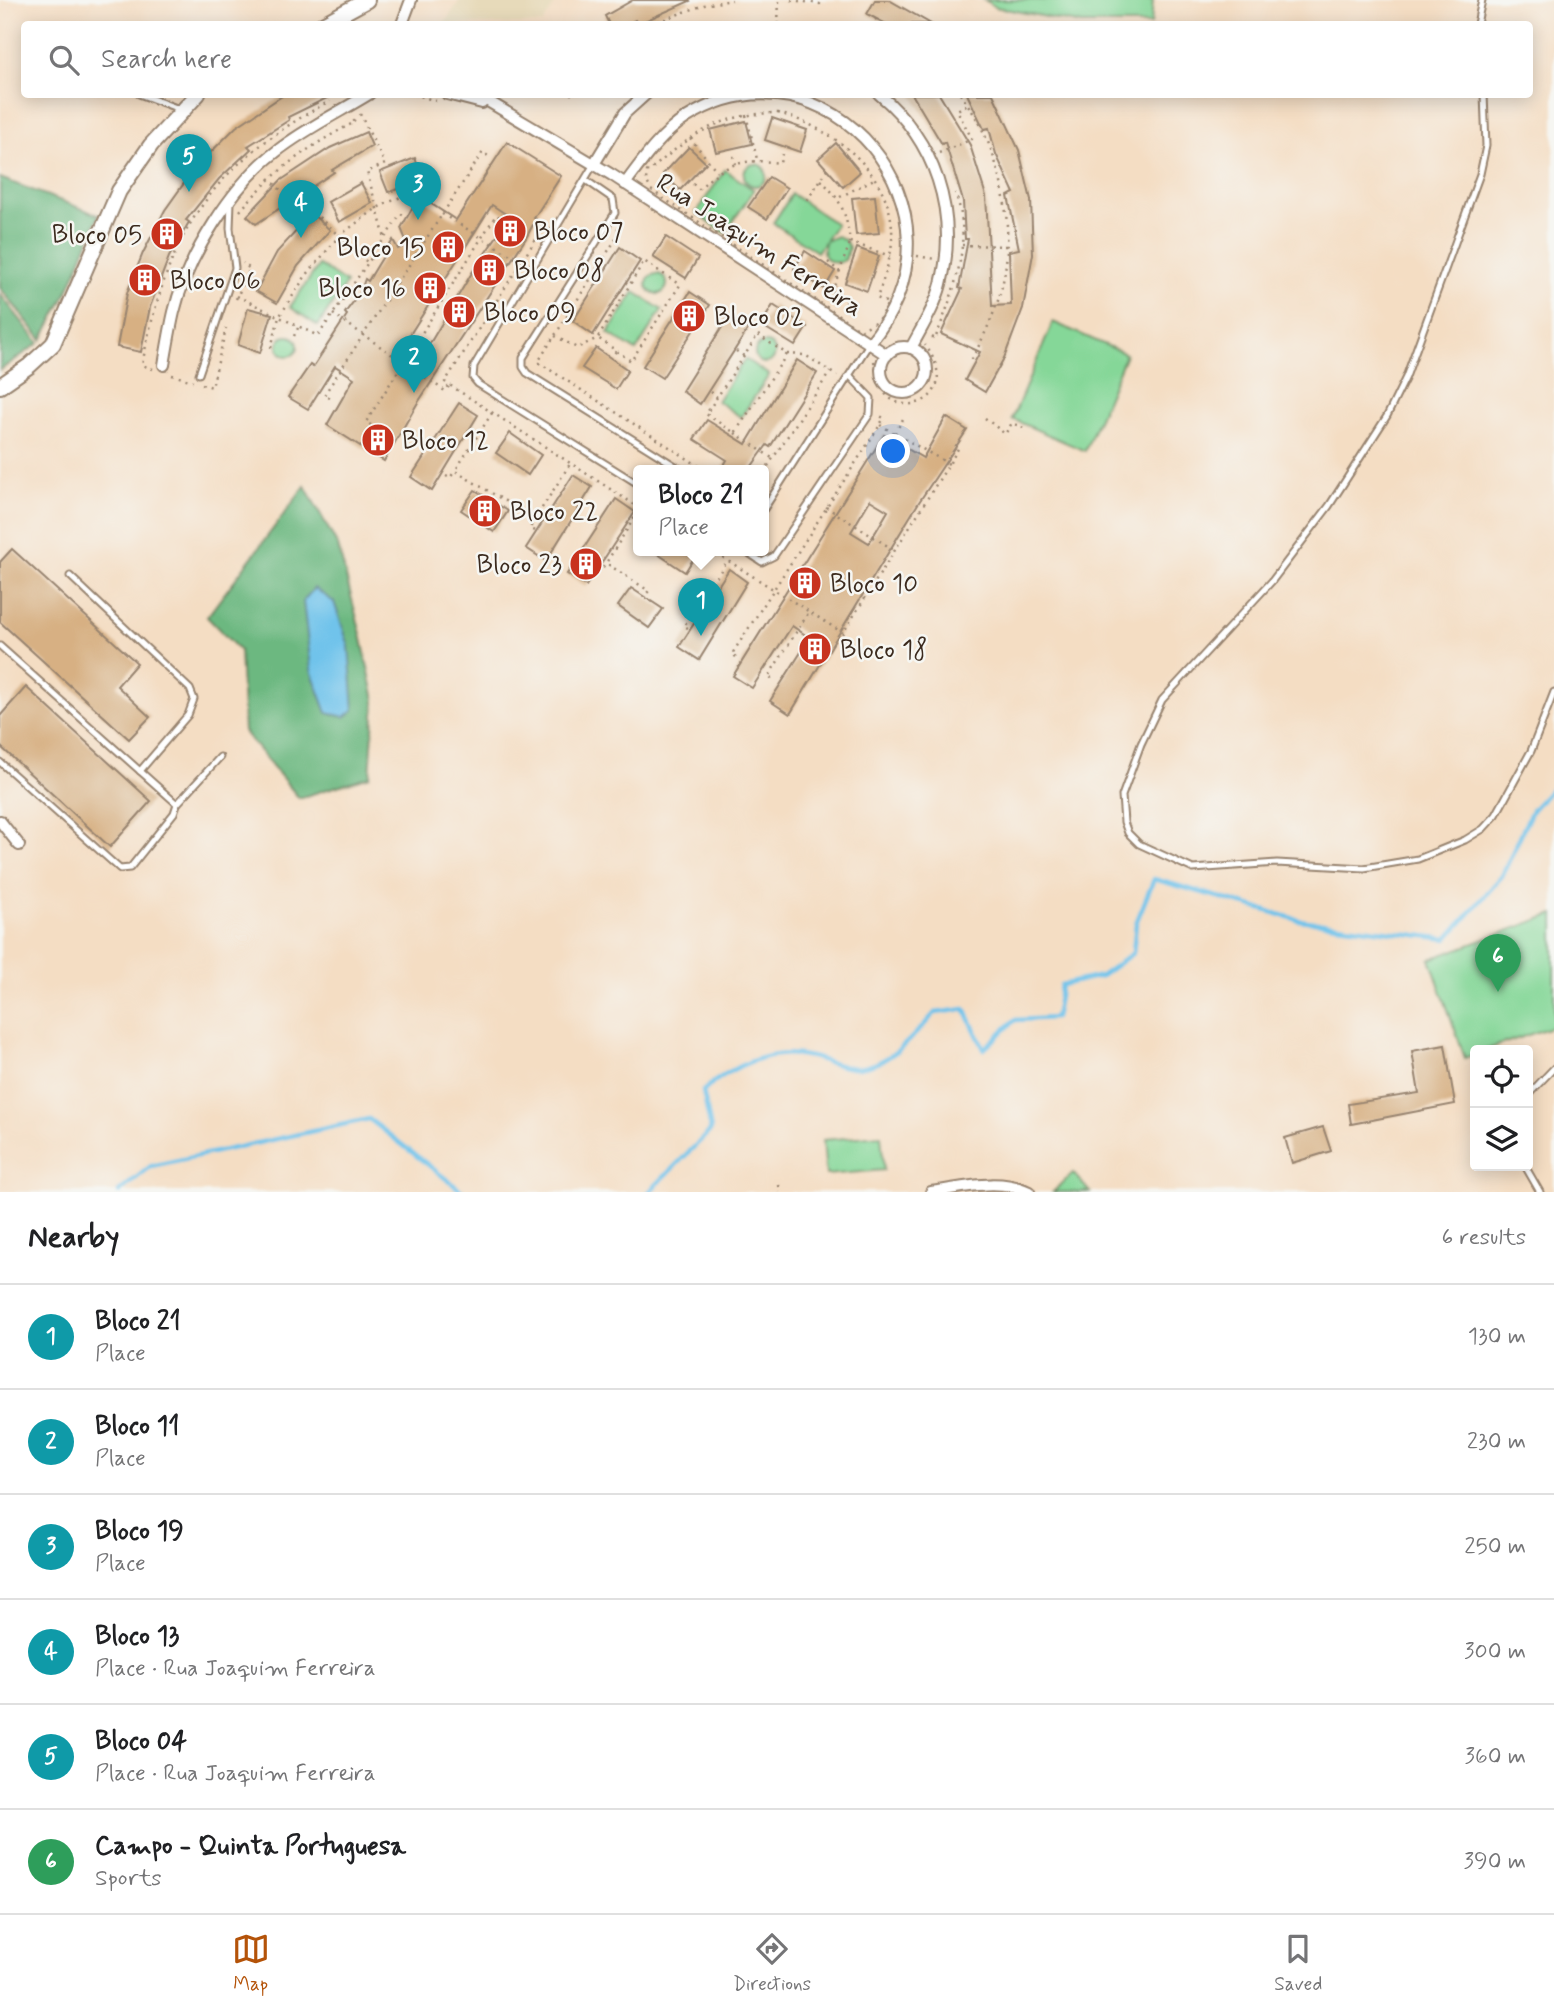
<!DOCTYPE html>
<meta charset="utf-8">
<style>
:root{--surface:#fff;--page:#f6f6f6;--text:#202124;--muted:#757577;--line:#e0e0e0;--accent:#b45309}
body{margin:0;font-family:Mynerve,sans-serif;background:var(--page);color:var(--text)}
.controls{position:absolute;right:21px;bottom:21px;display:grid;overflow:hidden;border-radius:7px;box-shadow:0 4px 18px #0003}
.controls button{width:63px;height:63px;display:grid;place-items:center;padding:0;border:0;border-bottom:2px solid var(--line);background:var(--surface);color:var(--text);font:35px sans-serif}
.you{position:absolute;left:894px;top:452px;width:24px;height:24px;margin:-18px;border:5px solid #fff;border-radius:50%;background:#1a73e8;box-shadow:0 0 0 10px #1a73e833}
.badge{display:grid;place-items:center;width:46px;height:46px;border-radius:50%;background:var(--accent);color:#fff;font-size:23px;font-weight:700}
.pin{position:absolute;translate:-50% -58px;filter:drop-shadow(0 2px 4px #0008)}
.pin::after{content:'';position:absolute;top:37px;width:24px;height:21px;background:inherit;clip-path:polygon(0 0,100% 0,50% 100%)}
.popup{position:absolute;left:633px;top:465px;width:136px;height:91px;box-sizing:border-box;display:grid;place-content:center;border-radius:7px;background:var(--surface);filter:drop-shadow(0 2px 5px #0005);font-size:23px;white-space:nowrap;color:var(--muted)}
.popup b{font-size:26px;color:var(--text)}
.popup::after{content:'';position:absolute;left:50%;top:100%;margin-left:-14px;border:14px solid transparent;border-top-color:var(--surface)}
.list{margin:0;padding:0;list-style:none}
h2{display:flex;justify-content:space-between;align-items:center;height:91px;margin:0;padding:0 28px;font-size:30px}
h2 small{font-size:23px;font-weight:400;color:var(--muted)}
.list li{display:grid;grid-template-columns:46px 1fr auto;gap:21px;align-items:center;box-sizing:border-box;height:105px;padding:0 28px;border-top:2px solid var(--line)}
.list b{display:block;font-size:26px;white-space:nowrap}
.list p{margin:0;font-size:23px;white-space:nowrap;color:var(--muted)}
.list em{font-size:23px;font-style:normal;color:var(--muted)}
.icon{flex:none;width:38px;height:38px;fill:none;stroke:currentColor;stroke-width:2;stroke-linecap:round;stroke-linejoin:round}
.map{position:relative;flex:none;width:1554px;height:1192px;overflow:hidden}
.search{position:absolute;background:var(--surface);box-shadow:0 4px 18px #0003;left:21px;right:21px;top:21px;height:77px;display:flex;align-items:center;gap:18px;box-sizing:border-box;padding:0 24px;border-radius:7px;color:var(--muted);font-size:26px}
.sheet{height:721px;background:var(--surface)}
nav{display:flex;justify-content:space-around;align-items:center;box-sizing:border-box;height:98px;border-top:2px solid var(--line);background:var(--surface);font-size:19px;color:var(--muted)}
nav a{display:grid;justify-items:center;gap:4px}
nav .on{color:var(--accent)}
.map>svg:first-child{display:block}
.built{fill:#e7daba}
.green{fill:#85d798;stroke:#60805b;stroke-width:2}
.forest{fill:#6cb880;stroke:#54714f;stroke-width:2}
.water{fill:#6fc3eb;stroke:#557684;stroke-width:2}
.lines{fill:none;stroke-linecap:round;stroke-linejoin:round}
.stream{stroke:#6fc3eb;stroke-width:4.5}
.building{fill:#d7b083;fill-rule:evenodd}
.service-casing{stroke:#988470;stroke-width:9}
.minor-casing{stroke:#988470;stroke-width:14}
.tertiary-casing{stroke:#988470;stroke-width:18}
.path{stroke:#988470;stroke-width:2.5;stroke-dasharray:2 5;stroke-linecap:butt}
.service{stroke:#fff;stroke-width:5}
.minor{stroke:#fff;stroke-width:10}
.tertiary{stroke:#fff;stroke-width:14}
.labels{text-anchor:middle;stroke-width:5;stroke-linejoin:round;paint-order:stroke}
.poi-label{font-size:26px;fill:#3b2a1e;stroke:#f6f6f2;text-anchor:start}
.street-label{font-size:26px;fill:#3b2a1e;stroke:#f6f6f2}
</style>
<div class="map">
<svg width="1554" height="1192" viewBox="0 0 1554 1192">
<rect width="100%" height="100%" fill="#f6f6f2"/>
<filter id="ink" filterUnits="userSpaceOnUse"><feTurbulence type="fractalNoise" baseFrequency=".0143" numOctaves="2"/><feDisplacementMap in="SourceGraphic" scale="14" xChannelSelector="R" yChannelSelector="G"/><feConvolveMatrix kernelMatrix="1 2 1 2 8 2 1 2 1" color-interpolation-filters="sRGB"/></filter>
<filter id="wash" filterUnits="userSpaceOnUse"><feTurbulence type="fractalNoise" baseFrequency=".00686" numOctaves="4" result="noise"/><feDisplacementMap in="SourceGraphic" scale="28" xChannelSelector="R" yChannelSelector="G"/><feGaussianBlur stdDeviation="1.57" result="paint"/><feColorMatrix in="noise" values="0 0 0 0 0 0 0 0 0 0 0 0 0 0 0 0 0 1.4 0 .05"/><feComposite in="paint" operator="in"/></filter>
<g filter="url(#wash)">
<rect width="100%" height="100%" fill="#f4ddc3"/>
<!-- built -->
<path class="built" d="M460,0H558L542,24H444Z"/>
<!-- green -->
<g class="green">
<path d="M985,0H1153L1151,24H1082L995,7Z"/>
<circle cx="755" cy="175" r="11"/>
<path d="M725,170L754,190L725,233L696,213Z"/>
<path d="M792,194L836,224L825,241L837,236L845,240L849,248L845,260C836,265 828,263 823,253L825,241L817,252L773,223Z"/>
<path d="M319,265L346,283L318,326L290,307Z"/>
<circle cx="657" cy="284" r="10"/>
<path d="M635,292L662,310L636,351L608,333Z"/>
<path d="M1053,322L1126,354L1085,451L1012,419Z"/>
<circle cx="288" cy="346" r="10"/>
<circle cx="765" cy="353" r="10"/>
<path d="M745,359L769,375L741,417L717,401Z"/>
<path d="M1554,914V1026L1485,1050H1475V1054L1465,1058L1430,959Z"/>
<path d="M881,1135L884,1170L826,1175L823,1140Z"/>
<path d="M1073,1173L1090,1192H1053Z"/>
</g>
<!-- forest -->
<g class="forest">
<path d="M0,178L99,215L69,289L42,340L0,288Z"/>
<path d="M0,294L39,343L0,370Z"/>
<path d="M305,486L338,546L361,634L375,700L370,776L299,798L244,732L240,651L207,617Z"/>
</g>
<!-- water -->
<path class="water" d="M314,588L334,602L349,646L354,710L345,717L327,713L311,670L303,601Z"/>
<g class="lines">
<!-- stream -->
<g class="stream">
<path d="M119,1192L151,1166L369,1119L463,1192"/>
<path d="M649,1192L711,1130L703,1091C731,1066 771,1047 811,1057C824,1060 844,1069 858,1068C891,1065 914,1035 935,1013L965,1009L984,1049L1015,1020L1055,1018L1061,985L1101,976L1133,953L1136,923L1154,879L1299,920L1447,939L1502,876L1532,810L1554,786"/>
</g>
</g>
<g id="blocks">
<!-- building -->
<g class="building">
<path d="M633,0H689L690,1L638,24L635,20L628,24H609L605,16Z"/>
<path d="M875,0H889L931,24H886L867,14Z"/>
<path d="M285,94H335L288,117L289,120L248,146L251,149L219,179L186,220L189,222L169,257L150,307L141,352L117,347L127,293L143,253L165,210L195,168L236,127Z"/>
<path d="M912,94H939L970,145L986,196L992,306L1011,305L1009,251L1019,249L1008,196L1014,193L996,154L989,128L984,129L967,94H993L1019,150L1031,200L1033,254L1023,308L1004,358L985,392L965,380L980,352L941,334L962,289L959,288L968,239H965L963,201L945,142L942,144Z"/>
<path d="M772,118L807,130L800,152L765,140Z"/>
<path d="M746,121L752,144L716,152L710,130Z"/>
<path d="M366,132L372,146L332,170L334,172L256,224L247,216L280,181L330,148Z"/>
<path d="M507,142L561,176L534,218L536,219L526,238L417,404L384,461L327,425L354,378L335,366L308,409L288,397L310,365L313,367L347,315L345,313L360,293L365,279L368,281L393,240L398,249L408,245L401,228L419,196L456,220ZM492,205L510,217L473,271L414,370L395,358Z"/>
<path d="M836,143L860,172L843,187L818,159Z"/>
<path d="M689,147L706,163L680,190L663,174Z"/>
<path d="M415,158L424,182L388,192L380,172Z"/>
<path d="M769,177L787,188L767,219L748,207Z"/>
<path d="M361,183L372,203L339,222L328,202Z"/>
<path d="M875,196L879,233L856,235L852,198Z"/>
<path d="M312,214L330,230L298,266L277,303L256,291L277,252Z"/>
<path d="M666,237L698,258L686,278L653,257Z"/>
<path d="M620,247L640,261L593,335L573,321Z"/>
<path d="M857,248L879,256L867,291L845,283Z"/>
<path d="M805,251L835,271L824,289L794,269Z"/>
<path d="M690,292L710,305L662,378L643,366Z"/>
<path d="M773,305L807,327L795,346L761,325Z"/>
<path d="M248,308L272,314L260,353L238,345Z"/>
<path d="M729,316L748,329L700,404L682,391Z"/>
<path d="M596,348L628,370L616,389L582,368Z"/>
<path d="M797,360L817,373L770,447L767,445L749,470H721L727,460L694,439L707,420L746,444Z"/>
<path d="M459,403L478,415L432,491L411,477Z"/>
<path d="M946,417L967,430L919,502L790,714L770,701L810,638L792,626L752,688L733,676L884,435L923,458ZM870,500L888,511L869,543L851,532Z"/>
<path d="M510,433L541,455L528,475L496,453Z"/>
<path d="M573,475L592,487L546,561L526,548Z"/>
<path d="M475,490L508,511L494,532L461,510Z"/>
<path d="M616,499L635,512L586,586L567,574Z"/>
<path d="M12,549L137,663L117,686L150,717L129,739L0,622V562Z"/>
<path d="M652,550H699L685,572Z"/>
<path d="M729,569L747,582L699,660L679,647Z"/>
<path d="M631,588L663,609L649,628L618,606Z"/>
<path d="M26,687L151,801L110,847L0,746V716Z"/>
<path d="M1445,1045L1455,1104L1351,1124L1348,1104L1419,1093L1412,1051Z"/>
<path d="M1323,1127L1331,1151L1292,1163L1285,1138Z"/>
</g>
</g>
</g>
<g filter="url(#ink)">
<use href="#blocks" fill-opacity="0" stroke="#988470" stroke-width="2"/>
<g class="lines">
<defs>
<g id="service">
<path d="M1477,24L1482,0"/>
<path d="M139,94L182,110"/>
<path d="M1484,94L1486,146L1480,174L1406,377L1387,416L1329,506L1272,581L1162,700L1141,744L1122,796L1124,822L1128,833L1139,844L1193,869L1277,863L1364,868L1418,859L1465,840L1483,829L1496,815L1531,751L1554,692"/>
<path d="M594,164L474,366L473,378L478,384L638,484"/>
<path d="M587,181L613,199L615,213L523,358V367L527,373L682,470"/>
<path d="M199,374L235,268L230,228L231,202"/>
<path d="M764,509L869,344"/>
<path d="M744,550L762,562L774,556L870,414L871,398L850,376"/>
<path d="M70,576L190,689L194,699L188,715L140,771"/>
<path d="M0,646L177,804L174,813L130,868L120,869L0,762"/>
<path d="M177,804L220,757"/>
<path d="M1528,1095L1554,1068"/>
<path d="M1525,1166L1540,1192"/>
</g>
<g id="minor">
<path d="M402,24L411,0"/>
<path d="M447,94L482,103"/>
<path d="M476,94L612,175L887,355"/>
<path d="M879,94C935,141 959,212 941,284C935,307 922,327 911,348"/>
<path d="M594,164L625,113L646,94"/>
<path d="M625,184C642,161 662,133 686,118C826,29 982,210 869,344"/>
<circle cx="904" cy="370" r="23"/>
<path d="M164,365C167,348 170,329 174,312C187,257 232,185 277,151C305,129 338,113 369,94"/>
<path d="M0,821L19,845"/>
<path d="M931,1192C962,1188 1000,1177 1029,1192"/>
</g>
<g id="tertiary">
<path d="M323,24L367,0"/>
<path d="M0,386L29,366L53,344L119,191L151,145L198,94"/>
</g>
</defs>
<!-- service casing -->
<use href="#service" class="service-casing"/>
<!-- minor casing -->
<use href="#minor" class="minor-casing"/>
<!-- tertiary casing -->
<use href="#tertiary" class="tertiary-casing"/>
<!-- path -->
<g class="path">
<path d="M791,0L820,4L821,0"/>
<path d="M875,19L883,24"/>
<path d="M651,24L704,5L732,0"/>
<path d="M778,24L779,0"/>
<path d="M414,94L439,102"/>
<path d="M570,94H572"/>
<path d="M960,94C1002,147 1018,230 1000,294C993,318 981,342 970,363"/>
<path d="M778,113C834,128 896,175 892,240C891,260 883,280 877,298L888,303L878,320L861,330L651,190L646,180L648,164L653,168C693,133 723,113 778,113Z"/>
<path d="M360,114L385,164L367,172L385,238"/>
<path d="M746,115L757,159"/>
<path d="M690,138L717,171"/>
<path d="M939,153L972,139L957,110L968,104"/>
<path d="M733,156L736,164"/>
<path d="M269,178L304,214L310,209L368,263"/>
<path d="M821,180C842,201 846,212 850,242L890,256"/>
<path d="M693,184L699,189C724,163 744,158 780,163L782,154"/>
<path d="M840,197L874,179"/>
<path d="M807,200L824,175"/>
<path d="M240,211C275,170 307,147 355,122L351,117"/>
<path d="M442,214L522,262"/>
<path d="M543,228L445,382L638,507"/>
<path d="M617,228L621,231L538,362L705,470"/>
<path d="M962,245L1007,246"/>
<path d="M917,256L935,259"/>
<path d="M828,262L840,272"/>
<path d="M828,290L854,307"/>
<path d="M832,292L850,243"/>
<path d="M237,296L318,336L401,214L406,217"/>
<path d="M236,299L250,269L243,263"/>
<path d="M333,314L445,391L450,385"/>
<path d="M758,335L787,354L735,433L706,414Z"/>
<path d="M294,336L299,326"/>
<path d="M555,336L577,348L598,338L644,261L680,285L631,361L598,338"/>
<path d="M932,337L935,339C953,295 974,240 955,193"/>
<path d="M271,348L279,317L305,277L339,236L377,208L407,194L405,189"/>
<path d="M736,351L744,356"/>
<path d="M787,354L805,355L837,376"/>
<path d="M611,359L616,351"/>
<path d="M874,361C876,372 877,383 884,392C903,420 964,398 925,345"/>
<path d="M153,369L142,365C168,233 209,166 330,101"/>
<path d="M172,375L193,381"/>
<path d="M202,384L212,387L226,328"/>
<path d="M710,392L717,397"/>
<path d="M330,398L324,395L483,152L488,156"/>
<path d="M492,413L455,471L535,519L570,464"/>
<path d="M985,418L1005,434L1012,423L1026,429"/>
<path d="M371,425L366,422L496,215L502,218"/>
<path d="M880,425L949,464"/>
<path d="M735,433L772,458"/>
<path d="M895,433L903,419"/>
<path d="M764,472L830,372"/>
<path d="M446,476L450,478L455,471"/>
<path d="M826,507L894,550"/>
<path d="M638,512L606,563L649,591L646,594"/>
<path d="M535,519L530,528L537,532"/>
<path d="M711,550L843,633L949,464L959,447L955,445"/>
<path d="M598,570L600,571L606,563"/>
<path d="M688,628L684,626L727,561"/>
<path d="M736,657L732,654L880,425L884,418L878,415"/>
<path d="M772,679L768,677L809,612"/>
<path d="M779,1185L780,1192"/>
</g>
<!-- service -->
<use href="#service" class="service"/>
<!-- minor -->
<use href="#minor" class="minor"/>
<!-- tertiary -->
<use href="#tertiary" class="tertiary"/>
</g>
</g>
<!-- icons -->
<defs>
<symbol id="building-disc" viewBox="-11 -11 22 22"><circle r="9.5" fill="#c8321e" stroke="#f6f6f2"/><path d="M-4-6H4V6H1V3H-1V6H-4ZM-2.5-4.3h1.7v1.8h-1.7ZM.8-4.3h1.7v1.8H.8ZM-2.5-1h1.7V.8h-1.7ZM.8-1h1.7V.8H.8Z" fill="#fff"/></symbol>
</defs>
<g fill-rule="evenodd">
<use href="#building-disc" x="491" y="212" width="38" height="38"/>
<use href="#building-disc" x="148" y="215" width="38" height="38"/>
<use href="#building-disc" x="429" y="228" width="38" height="38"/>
<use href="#building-disc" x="470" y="251" width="38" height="38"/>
<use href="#building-disc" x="126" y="261" width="38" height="38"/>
<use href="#building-disc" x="411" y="269" width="38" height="38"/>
<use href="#building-disc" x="440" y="293" width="38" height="38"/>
<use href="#building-disc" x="670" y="297" width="38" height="38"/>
<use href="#building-disc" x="359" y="421" width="38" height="38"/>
<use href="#building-disc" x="466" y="492" width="38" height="38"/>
<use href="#building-disc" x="567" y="545" width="38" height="38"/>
<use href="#building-disc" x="786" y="564" width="38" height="38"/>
<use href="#building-disc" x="796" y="630" width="38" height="38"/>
</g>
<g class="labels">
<!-- poi labels -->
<g class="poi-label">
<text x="534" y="240">Bloco 07</text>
<text x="142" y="243" text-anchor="end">Bloco 05</text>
<text x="424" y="256" text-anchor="end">Bloco 15</text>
<text x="514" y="279">Bloco 08</text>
<text x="170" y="289">Bloco 06</text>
<text x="406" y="297" text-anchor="end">Bloco 16</text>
<text x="484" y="321">Bloco 09</text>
<text x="714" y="325">Bloco 02</text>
<text x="402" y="449">Bloco 12</text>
<text x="510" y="520">Bloco 22</text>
<text x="562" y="573" text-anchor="end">Bloco 23</text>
<text x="830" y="592">Bloco 10</text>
<text x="840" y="658">Bloco 18</text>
</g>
<!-- street labels -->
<g class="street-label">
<text transform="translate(760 244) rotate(33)" y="9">Rua Joaquim Ferreira</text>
</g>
</g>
</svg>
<div class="controls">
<button><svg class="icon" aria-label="locate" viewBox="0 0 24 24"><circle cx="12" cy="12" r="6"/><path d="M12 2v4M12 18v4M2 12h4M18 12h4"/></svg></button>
<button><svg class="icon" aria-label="layers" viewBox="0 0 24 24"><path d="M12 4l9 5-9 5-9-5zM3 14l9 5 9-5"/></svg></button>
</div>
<div class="you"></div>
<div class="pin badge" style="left:701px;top:636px;background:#0f9aa8">1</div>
<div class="popup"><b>Bloco 21</b>Place</div>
<div class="pin badge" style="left:414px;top:393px;background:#0f9aa8">2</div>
<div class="pin badge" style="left:418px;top:220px;background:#0f9aa8">3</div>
<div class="pin badge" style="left:301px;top:238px;background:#0f9aa8">4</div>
<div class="pin badge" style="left:189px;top:192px;background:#0f9aa8">5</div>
<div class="pin badge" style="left:1498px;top:992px;background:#2e9e5b">6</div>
<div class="search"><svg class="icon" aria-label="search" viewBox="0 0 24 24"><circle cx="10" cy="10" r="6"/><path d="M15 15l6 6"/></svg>Search here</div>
</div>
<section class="sheet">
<h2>Nearby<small>6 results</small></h2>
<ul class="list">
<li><span class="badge" style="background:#0f9aa8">1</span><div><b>Bloco 21</b><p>Place</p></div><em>130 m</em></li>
<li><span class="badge" style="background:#0f9aa8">2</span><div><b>Bloco 11</b><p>Place</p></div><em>230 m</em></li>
<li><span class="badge" style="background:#0f9aa8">3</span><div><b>Bloco 19</b><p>Place</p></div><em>250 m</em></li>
<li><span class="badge" style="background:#0f9aa8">4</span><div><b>Bloco 13</b><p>Place · Rua Joaquim Ferreira</p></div><em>300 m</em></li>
<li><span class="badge" style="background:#0f9aa8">5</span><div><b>Bloco 04</b><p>Place · Rua Joaquim Ferreira</p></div><em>360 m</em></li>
<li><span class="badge" style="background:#2e9e5b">6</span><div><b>Campo - Quinta Portuguesa</b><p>Sports</p></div><em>390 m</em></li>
</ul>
</section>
<nav>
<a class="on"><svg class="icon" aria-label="map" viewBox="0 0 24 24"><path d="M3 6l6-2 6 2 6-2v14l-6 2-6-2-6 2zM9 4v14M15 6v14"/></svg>Map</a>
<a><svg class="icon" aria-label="directions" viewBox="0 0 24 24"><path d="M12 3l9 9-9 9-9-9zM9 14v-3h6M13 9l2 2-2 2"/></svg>Directions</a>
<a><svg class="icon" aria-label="saved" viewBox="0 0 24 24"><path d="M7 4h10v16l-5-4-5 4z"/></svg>Saved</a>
</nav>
